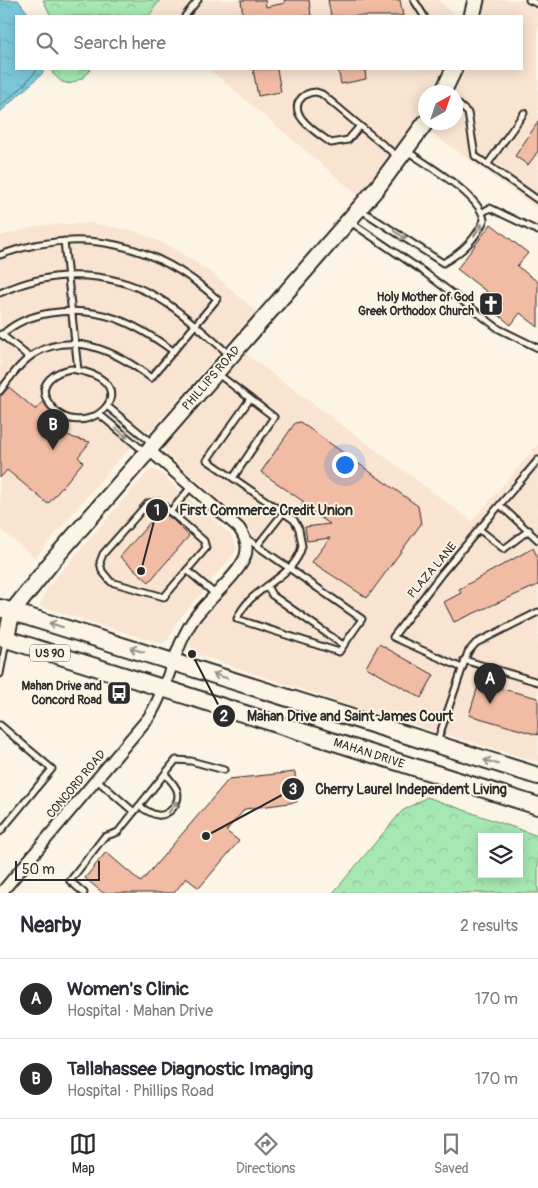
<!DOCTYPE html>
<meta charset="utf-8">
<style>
:root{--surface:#fff;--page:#f7f7f7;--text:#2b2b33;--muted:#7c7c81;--line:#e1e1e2;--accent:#2b2b2b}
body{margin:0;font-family:Pangolin,sans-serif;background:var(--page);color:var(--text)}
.controls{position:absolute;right:15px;bottom:15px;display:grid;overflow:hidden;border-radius:0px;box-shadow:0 2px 12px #0003}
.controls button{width:45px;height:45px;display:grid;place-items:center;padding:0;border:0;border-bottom:1px solid var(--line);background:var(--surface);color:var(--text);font:25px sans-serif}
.compass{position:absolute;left:418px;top:85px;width:45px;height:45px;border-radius:50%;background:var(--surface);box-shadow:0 2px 12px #0003;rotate:40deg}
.scale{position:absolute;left:15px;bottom:12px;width:85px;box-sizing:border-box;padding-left:5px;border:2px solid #2b2b2b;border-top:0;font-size:14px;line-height:18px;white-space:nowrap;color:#2b2b2b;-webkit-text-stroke:4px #fcf5e5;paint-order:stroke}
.you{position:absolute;left:344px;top:464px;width:18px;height:18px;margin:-12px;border:4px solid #fff;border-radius:50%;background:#1a73e8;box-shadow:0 0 0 8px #1a73e833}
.badge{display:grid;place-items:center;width:32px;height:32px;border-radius:50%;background:var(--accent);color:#fff;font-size:16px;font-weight:700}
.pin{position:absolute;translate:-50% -41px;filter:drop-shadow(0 1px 2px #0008)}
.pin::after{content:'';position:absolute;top:26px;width:18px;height:15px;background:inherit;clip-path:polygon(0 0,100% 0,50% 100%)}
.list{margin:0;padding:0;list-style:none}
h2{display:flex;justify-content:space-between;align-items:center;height:65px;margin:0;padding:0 20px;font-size:21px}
h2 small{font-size:16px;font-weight:400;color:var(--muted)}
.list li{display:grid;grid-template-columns:32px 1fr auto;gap:15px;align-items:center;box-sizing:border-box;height:80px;padding:0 20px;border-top:1px solid var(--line)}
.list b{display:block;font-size:19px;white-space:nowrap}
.list p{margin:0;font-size:16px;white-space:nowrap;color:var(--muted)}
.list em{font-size:16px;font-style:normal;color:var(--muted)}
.icon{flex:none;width:28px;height:28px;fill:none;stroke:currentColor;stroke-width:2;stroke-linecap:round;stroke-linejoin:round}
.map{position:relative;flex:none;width:538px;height:893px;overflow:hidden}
.search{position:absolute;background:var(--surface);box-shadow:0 2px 12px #0003;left:15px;right:15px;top:15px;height:55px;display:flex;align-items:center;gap:12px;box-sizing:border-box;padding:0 18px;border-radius:0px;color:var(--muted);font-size:19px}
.sheet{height:225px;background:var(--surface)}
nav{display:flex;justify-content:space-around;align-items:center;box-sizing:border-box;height:70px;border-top:1px solid var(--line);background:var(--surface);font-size:14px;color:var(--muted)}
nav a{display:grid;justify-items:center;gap:2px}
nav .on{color:var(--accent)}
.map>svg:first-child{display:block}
.built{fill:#f9e4d2}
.forest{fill:url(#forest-crowns);stroke:#688a6e;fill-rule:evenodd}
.water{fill:url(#water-ripples);stroke:#5b8993}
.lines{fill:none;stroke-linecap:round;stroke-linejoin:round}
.shore{stroke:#4b6a71;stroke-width:1}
.building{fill:#f1bba4;stroke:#2b2b2b}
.lane-casing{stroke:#2b2b2b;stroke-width:9}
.street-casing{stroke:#2b2b2b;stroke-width:14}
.secondary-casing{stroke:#2b2b2b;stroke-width:19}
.primary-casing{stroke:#2b2b2b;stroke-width:20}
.lane{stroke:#fcf5e5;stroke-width:5}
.street{stroke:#fcf5e5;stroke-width:10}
.secondary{stroke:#fcf5e5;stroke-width:15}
.primary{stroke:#fcf5e5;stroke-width:16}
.oneway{stroke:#949088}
.labels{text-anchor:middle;stroke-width:4;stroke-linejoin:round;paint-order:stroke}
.shield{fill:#fcf5e5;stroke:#6a6863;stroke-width:1}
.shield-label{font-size:11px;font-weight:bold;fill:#2b2b2b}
.poi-label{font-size:12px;font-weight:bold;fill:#2b2b2b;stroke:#fcf5e5;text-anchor:end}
.street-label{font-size:12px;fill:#2b2b2b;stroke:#fcf5e5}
.leader{fill:none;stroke:#2b2b2b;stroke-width:2}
.callout-dot{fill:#2b2b2b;stroke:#fcf5e5;stroke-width:2}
.mark-label{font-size:15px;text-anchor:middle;font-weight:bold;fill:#fff}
.callout-label{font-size:14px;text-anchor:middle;font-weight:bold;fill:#2b2b2b;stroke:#fcf5e5;stroke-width:4;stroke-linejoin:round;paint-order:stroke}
</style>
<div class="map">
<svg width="538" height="893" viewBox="0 0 538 893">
<defs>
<pattern id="forest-crowns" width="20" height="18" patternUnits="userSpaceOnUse" patternTransform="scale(1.25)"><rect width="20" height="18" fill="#a6e8b2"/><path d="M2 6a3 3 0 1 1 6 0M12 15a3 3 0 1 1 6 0" fill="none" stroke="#8fc799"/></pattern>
<pattern id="water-ripples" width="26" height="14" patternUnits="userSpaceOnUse" patternTransform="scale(1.25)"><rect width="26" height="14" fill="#7bc8d9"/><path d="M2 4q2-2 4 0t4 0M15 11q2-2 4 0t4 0" fill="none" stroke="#6aacba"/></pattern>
</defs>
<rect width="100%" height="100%" fill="#fcf5e5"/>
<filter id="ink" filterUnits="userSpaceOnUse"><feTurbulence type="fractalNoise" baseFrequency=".02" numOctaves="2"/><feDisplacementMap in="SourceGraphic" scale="10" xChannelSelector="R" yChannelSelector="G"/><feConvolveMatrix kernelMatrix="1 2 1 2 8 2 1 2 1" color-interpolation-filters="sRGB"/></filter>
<g filter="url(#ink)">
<!-- built -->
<g class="built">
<path d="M161,0H438L456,16H151Z"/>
<path d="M485,0H538V209L429,131L434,123L456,122V92H451L462,69H522V16H481Z"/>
<path d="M209,69H446L435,92H426L425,109L409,138L360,197Z"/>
<path d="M91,223L135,231L172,247L213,274L256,311L155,426L120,458L35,558L0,529V366L2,363L0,361V236L42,225Z"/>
<path d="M246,354L472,521L538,444V762L345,704L190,652L191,639L197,624L251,562L255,550L252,532L246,523L166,454L164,445L167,438Z"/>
<path d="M150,469L158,471L231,535L237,548L234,554L176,623L169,639L162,644L40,606L47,588Z"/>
</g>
<!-- forest -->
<g class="forest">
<path d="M43,0H160L149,16H51Z"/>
<path d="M53,69H91L84,77L70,84L62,82L52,73Z"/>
<path d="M427,797L538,836V893H333L402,811ZM482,837H519V874H482Z"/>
</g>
<!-- water -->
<path class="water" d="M0,0H18L30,16H16V69H43V73L0,112Z"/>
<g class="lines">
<!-- shore -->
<path class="shore" d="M0,106L20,89L38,69"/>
</g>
<!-- building -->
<g class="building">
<path d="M241,0H265L266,7L285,3L284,0H309L311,16H243Z"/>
<path d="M328,0H400L403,16H331Z"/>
<path d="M253,69H277L281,92L258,96Z"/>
<path d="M338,69H365L366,79L341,84Z"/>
<path d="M538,122V151L528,165L515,156Z"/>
<path d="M491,224L528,253L517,266L538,282V327L520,313L511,325L496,313L503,304L457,269Z"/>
<path d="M9,387L36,410L43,401L59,419L52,427L74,438L90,442L78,457L83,462L48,504L7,470L0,478V397Z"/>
<path d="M300,422L418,506L421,524L367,598L312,562L330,538L307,541L305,527L330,524L302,505L304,502L261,472L295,423Z"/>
<path d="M160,511L172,519L189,536L149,582L120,557Z"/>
<path d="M533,548L538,558V585L454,622L444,602L461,593L459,589Z"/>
<path d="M379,644L434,675L421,698L366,667Z"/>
<path d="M479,683L538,698V735L469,715Z"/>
<path d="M295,772L297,802L245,809L226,831L239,841L199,888L186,878L174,893H103L85,878L106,852L141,882L229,779Z"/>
</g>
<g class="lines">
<defs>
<g id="lane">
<path d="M414,0L424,16"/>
<path d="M529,0L538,4"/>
<path d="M185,16L198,0"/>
<path d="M316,92L322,94L360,126L348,140L331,143C320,135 290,117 299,101C303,95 308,92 316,92Z"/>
<path d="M456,102L468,113L475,156L538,200"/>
<path d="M360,126L398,157"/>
<path d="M487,165L524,113"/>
<path d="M361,210L443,263C461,253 476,239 484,220C481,196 427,165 407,151"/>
<path d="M483,212L490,208L538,231"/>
<path d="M349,221L424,272L499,329L538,348"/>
<path d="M64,241L78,370"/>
<path d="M0,255C80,226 154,242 217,299L151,378C119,353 74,330 34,354C20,363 10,378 0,391"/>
<path d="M0,293C55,267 118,270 168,304C190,319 210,338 230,355"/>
<path d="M1,334L29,357"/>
<path d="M2,335C15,322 32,316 50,313C99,305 135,323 173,351"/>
<path d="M71,369C159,382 78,454 47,400C37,382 57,371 71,369Z"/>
<path d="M218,374L274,417L233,478"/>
<path d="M107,406L152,443"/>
<path d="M99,414L145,452"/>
<path d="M159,502L204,541L206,548L164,597L111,582L102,571L100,562L103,554L148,503Z"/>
<path d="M501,506L538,540"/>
<path d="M170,512L191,487"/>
<path d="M480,530L504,549L529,530"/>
<path d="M246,538L362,619L339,652L237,619C250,586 295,579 302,546L299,529L294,520L207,460L250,399"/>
<path d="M257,546L283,513"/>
<path d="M187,570L215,594"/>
<path d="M267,586L272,595L343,645"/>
<path d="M464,660L538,682"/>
<path d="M462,668L393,637L442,573L538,460"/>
<path d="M0,674L6,642"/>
<path d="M0,725L52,769L0,832"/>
<path d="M437,742L468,652L476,643L538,612"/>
<path d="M97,780L134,812"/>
<path d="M139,806C152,814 161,821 173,808C184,794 175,785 165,774"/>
<path d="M84,893L70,881L104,837L118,832L176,760L191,761L224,770"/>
</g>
<path id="street" d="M1,893L149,717C169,686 175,643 196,616C208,600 238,575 245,557C249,546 245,537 239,528L148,449"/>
<g id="secondary">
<path d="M472,16L476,0"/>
<path d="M443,92L454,69"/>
<path d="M6,639L12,612L54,559L377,188L426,122"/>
</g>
<g id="primary">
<path d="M0,608L538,776"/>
<path d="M0,637L538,806"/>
</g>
</defs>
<!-- lane casing -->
<use href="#lane" class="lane-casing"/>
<!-- street casing -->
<use href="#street" class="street-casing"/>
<!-- secondary casing -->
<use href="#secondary" class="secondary-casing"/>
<!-- primary casing -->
<use href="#primary" class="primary-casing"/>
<!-- lane -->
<use href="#lane" class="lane"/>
<!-- street -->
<use href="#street" class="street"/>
<!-- secondary -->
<use href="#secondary" class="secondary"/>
<!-- primary -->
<use href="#primary" class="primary"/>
</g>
<!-- one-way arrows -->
<defs><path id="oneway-shaft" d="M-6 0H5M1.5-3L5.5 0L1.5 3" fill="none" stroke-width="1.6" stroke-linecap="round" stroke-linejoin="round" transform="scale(1.25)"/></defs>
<g class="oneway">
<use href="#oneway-shaft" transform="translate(478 230) rotate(-56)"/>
<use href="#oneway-shaft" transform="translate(400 235) rotate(33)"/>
<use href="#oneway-shaft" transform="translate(122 433) rotate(40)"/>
<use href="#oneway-shaft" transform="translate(56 625) rotate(-163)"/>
<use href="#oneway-shaft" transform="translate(137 650) rotate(-163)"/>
<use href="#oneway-shaft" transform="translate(220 676) rotate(-163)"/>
<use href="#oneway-shaft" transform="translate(491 762) rotate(-163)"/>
<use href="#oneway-shaft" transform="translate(173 807) rotate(-52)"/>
</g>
</g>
<!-- icons -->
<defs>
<symbol id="church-square" viewBox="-11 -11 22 22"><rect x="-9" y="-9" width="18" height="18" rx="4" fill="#2b2b2b" stroke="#fcf5e5"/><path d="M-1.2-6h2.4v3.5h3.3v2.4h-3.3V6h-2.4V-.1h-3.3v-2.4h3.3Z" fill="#fff"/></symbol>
<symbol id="bus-square" viewBox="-11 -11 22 22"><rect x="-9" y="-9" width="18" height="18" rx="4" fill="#2b2b2b" stroke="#fcf5e5"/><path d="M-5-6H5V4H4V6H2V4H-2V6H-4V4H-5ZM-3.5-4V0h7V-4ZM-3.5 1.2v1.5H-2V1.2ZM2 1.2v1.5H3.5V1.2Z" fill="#fff"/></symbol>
</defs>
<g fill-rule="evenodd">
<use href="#church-square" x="477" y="290" width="28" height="28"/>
<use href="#bus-square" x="105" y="679" width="28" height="28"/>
</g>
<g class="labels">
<!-- shield labels -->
<rect class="shield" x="30" y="644.5" width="40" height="17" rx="4"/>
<g class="shield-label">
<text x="50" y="657">US 90</text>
</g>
<!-- poi labels -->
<g class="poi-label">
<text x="474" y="301">Holy Mother of God<tspan x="474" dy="14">Greek Orthodox Church</tspan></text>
<text x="102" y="690">Mahan Drive and<tspan x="102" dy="14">Concord Road</tspan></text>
</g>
<!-- street labels -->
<g class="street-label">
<text transform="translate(211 378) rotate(-49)" y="4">PHILLIPS ROAD</text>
<text transform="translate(432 570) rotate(-50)" y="4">PLAZA LANE</text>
<text transform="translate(369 753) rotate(18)" y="4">MAHAN DRIVE</text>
<text transform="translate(76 784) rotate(-50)" y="4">CONCORD ROAD</text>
</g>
</g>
<!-- callouts -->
<path class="leader" d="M141 571L157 510M192 654L224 716M206 836L293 789"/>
<g class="callout-dot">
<circle cx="141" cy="571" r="5"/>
<circle cx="192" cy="654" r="5"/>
<circle cx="206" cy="836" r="5"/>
<circle cx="157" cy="510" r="12"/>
<circle cx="224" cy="716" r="12"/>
<circle cx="293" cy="789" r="12"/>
</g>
<g class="mark-label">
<text x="157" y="515">1</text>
<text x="224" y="721">2</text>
<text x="293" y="794">3</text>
</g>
<g class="callout-label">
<text x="266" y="515">First Commerce Credit Union</text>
<text x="350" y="721">Mahan Drive and Saint James Court</text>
<text x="411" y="794">Cherry Laurel Independent Living</text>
</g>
</svg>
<div class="controls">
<button><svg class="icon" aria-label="layers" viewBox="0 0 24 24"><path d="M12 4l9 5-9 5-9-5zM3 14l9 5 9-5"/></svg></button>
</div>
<svg class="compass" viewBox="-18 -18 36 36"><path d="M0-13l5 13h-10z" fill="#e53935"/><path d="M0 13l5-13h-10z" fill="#7c7c81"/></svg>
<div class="scale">50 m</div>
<div class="you"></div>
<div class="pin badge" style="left:490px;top:704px">A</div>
<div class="pin badge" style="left:53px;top:450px">B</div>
<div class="search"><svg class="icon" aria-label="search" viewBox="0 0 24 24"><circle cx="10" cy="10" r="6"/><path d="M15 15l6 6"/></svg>Search here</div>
</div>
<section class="sheet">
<h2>Nearby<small>2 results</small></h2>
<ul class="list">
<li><span class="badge">A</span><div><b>Women's Clinic</b><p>Hospital · Mahan Drive</p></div><em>170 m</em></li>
<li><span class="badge">B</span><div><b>Tallahassee Diagnostic Imaging</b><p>Hospital · Phillips Road</p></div><em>170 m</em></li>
</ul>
</section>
<nav>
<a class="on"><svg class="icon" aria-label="map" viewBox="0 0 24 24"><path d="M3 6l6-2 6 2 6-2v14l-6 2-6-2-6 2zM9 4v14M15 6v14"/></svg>Map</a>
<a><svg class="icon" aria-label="directions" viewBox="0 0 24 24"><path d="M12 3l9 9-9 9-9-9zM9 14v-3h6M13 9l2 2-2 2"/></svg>Directions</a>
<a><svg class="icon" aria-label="saved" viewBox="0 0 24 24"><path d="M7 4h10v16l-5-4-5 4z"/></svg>Saved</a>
</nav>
